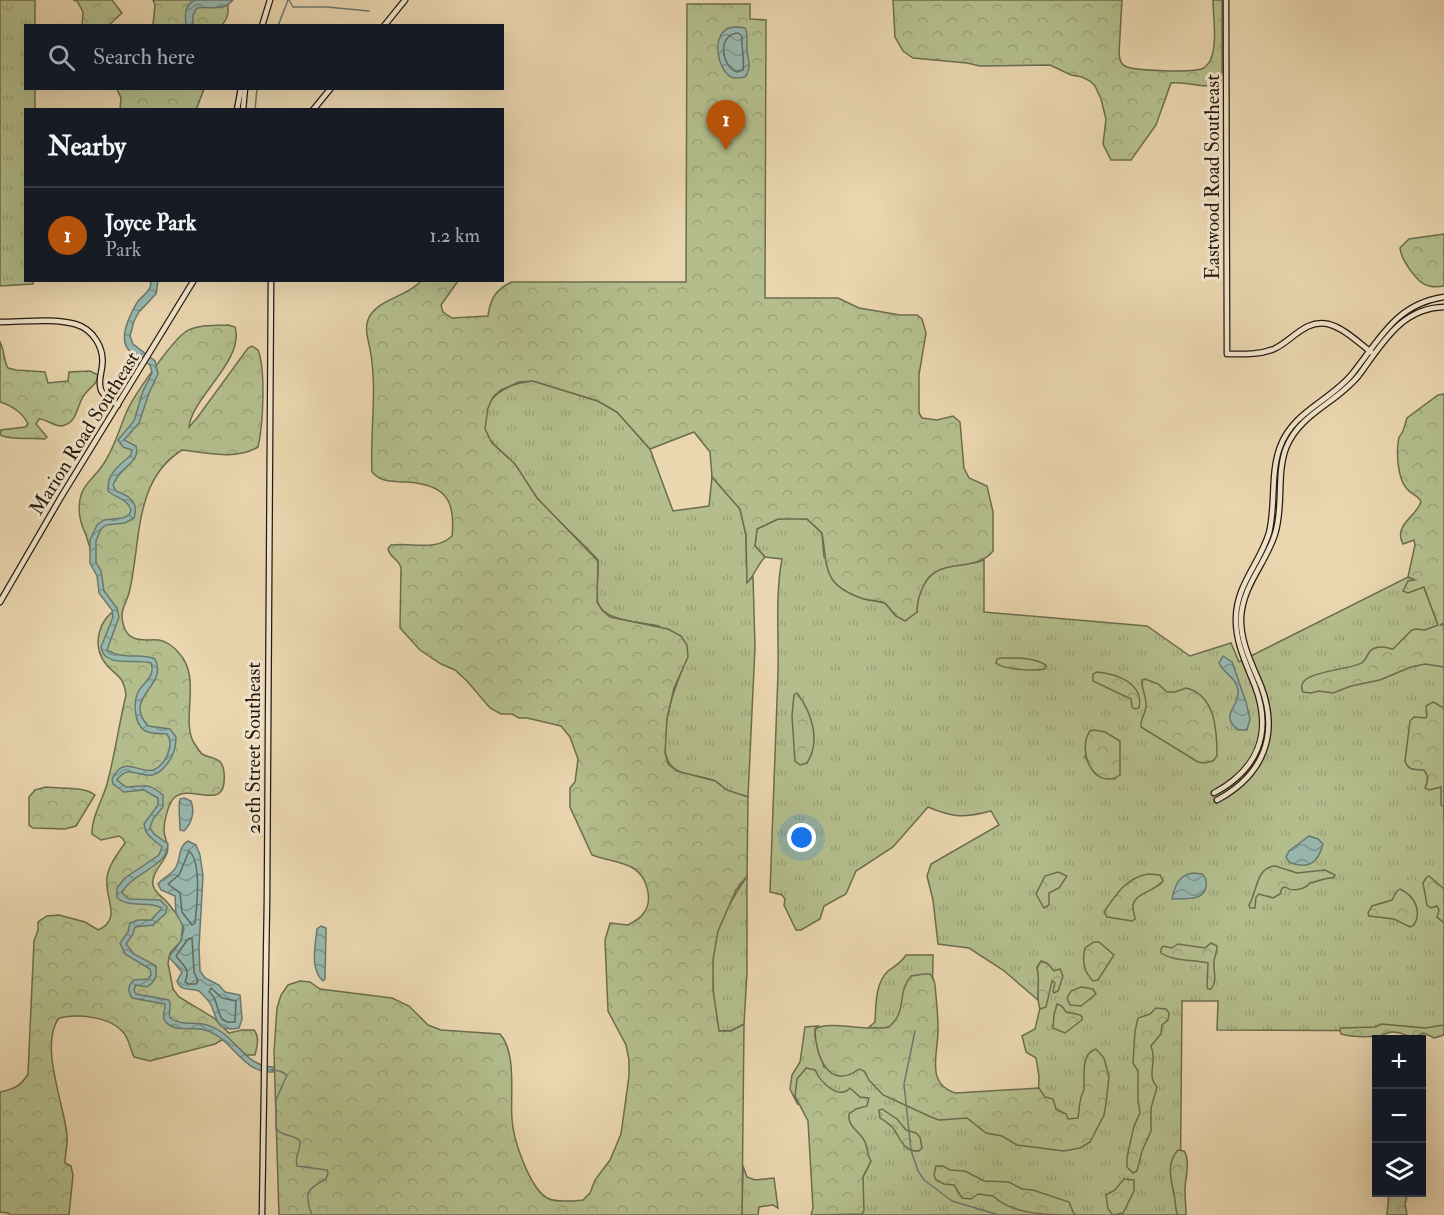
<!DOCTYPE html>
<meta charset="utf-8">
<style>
:root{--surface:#171b24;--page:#242831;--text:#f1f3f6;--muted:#9ea1a6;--line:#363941;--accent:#b45309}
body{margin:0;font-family:"IM FELL Double Pica",serif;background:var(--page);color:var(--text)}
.controls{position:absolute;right:18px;bottom:18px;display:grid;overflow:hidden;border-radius:0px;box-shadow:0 6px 24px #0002}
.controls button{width:54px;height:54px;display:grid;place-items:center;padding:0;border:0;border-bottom:2px solid var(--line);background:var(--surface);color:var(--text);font:30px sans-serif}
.you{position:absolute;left:802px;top:838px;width:21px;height:21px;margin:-15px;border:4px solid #fff;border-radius:50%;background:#1a73e8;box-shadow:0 0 0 9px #1a73e833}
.badge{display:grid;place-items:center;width:39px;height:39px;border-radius:50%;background:var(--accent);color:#fff;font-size:20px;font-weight:700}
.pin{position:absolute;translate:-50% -50px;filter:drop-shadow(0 2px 3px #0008)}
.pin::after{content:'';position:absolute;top:32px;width:21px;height:18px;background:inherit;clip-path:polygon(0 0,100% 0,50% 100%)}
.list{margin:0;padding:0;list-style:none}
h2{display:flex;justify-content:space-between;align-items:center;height:78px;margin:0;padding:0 24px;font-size:26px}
h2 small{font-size:20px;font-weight:400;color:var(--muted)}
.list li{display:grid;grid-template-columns:39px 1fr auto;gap:18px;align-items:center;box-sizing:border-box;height:96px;padding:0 24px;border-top:2px solid var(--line)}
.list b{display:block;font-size:22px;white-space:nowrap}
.list p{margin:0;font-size:20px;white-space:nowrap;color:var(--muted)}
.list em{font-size:20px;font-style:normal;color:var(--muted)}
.icon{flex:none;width:33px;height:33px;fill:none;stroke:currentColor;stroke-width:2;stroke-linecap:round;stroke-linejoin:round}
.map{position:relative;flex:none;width:1444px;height:1215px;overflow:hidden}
.search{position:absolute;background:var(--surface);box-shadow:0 6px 24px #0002;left:24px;top:24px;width:480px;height:66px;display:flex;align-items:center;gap:15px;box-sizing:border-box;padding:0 21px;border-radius:0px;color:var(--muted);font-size:22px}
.panel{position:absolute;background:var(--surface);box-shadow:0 6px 24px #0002;left:24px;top:108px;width:480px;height:174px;border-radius:0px}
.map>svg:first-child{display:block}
.grass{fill:url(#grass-tufts);stroke:#6c6c4f;stroke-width:1.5;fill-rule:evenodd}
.forest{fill:url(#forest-crowns);stroke:#6c6c4f;stroke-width:1.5}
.water{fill:url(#water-waves);stroke:#6a7970;stroke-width:1.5}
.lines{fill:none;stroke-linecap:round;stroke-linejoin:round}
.shore{stroke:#5e6960;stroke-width:1.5}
.stream{stroke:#6a7970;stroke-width:1.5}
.secondary-casing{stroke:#251a11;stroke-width:7}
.secondary{stroke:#f1e4cb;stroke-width:4.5}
.labels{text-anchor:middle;stroke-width:6;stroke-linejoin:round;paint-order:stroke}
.street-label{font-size:20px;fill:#251a11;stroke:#f1e4cb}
</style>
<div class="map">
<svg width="1444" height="1215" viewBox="0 0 1444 1215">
<defs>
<pattern id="grass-tufts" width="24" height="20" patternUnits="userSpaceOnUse" patternTransform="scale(1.5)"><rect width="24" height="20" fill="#b4be8d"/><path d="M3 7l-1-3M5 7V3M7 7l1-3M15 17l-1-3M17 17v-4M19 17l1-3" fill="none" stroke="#9ba379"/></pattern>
<pattern id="forest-crowns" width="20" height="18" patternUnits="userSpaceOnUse" patternTransform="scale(1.5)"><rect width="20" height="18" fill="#b4be8d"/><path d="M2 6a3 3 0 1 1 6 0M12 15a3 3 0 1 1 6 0" fill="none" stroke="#9ba379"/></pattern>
<pattern id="water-waves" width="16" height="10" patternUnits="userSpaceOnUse" patternTransform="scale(1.5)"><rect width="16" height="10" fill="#98b8b0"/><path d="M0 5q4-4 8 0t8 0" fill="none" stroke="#7c958e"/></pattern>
</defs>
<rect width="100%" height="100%" fill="#ead6af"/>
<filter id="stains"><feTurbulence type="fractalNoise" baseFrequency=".00333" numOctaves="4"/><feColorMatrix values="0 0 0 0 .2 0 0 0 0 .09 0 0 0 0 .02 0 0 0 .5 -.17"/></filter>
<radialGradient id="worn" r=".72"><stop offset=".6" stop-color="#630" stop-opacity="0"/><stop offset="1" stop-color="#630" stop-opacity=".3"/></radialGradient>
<!-- grass -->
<g class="grass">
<path d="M0,0H35V25L26,26V88L35,89V109L26,110V280L33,281V284L0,286Z"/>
<path d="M533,381L598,401L617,412L650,449L673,511L709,506L712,477L740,509L746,535L747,582L753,577L755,647L748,797C741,795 733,793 726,790C722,787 719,783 715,781C702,775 687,777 675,769C651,753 674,689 683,668L659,626C641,622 600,622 597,599C596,586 599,573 598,560C579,539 556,520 537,498C528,488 523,474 514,464C505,452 488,444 485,429C478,398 508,383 533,381Z"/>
<path d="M796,518L807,519L822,533L824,557L864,599L885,603L896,616L917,612C917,592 926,573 946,567C959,563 972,565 984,560V612L1147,626L1190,656L1231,643L1239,662L1408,577L1422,582L1438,625L1444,624V1031L1217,1030L1218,1001H1182L1180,1215H846L862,1214L863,1177L868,1167L795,1096L798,1105L790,1089L792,1075L800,1062L805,1027L818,1026L815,1029V1037L824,1067L889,1027L882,1029L868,1028L875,1022C876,1006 875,983 888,971C895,966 901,963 906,955H933L932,1021L910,1091L1038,1102L1039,1076L1036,1058L1026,1052L1022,1036L1035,1029L1040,1008L1041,962L1037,967L1039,977L1038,1000L1003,970L969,948L938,944L933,900L927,876L931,864L999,825L991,811C964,818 954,818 928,807L893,847L856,871L846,894L824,906L820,919L801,930H796L784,905L785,899L782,895L770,892C772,819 775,746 778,673C779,635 775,596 782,559L765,557L755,546L757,529L778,519ZM1085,756L1120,758L1115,779C1094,778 1094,774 1085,756Z"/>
<path d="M747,876V973L744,1024L731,1031H719C713,1000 708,960 718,930C725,910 736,893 747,876Z"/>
<path d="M743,1166L747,1177L755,1180L774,1178L778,1208L773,1205L759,1207L758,1215H742Z"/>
</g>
<!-- forest -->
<g class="forest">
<path d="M73,0H112L122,13L109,25H82L83,12L77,1Z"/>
<path d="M153,0H227C229,10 229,17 222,25H153L155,5Z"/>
<path d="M893,0H1122L1119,54C1120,59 1120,63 1125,66C1133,71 1195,73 1204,68C1205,67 1209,63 1210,61C1218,44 1213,18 1213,0H1222V72L1220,85C1203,89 1188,81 1171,83L1156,125L1131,160H1111L1103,144L1106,119L1101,99L1095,86L1090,81L1082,77L1071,75L1050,65L980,66L967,63L913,58L903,51L895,37Z"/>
<path d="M687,4H750V19L766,20L765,298H838L859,308L900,315H917L922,319L926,333L919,375V413L922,418L937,420L953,416L960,422L964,468L969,478L987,486L993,512V551C975,574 937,556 924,585C919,594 917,602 917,612L905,621L896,616L885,603C877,600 869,601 861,598C822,584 828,568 822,533L807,519H778L757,529L755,546L765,557C757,565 755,575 747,583L746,535L740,509L712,477L710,452L694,432L650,449L617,412L598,401L533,381L519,382L501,390L493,397L488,408L485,429L492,443L515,464L537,498L598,561L597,602L602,610L610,617L668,629L681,636L687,645L688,657L674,688L667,718L665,753L668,764L677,771L715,781L727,790L748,797L747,876L736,890L718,931L713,960V990L719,1031H731L744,1024L742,1215H279L274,1052L277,1008L281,995L288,985L300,981L310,982L320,989L392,998L409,1006L428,1025L441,1030L500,1034C517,1053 510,1095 512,1119C513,1139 529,1187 547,1198C556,1203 573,1201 583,1200L590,1193L595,1180L610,1160L621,1134L629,1076V1060L626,1045L608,1011L605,940L610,923L628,925C633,922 640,919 643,914C654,901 647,876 633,868C620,861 605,860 592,855L570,807V788L575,782L578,759L570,737L561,726L527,718H519L512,714H501L490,708L467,681L455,670L441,664L420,650L400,628L401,568C399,559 390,558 388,549L391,545C412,542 435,552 452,536C456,500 445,484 406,482C392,481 382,483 372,472C370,433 377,393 371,355C369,340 362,327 371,314C383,298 408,296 421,281H458L441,305L443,312L452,318L488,316C490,299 496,289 512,282H686Z"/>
<path d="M117,89H204L196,110L120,109L121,98Z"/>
<path d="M1444,234V286C1439,287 1433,287 1429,286C1417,284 1401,259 1400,248L1409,239Z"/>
<path d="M228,325L235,327C245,360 192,397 189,427L197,418L248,348L252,346L258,350C266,370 263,426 258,447C236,461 205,452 182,450C134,480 141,540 130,589C127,605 118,609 124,627C130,644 146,639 159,640C166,641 174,647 178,652C203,677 180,719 194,743C196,746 200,752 202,754C213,760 222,756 224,772C228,815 193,783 175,797C168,803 164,822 164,831C164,838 170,845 167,853C163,864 151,873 153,885C155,894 162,896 167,902C172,908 178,916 183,923L181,941L170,953L168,963L173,989L179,997L214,1018L229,1033L242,1030H254C260,1038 257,1046 255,1055H246L227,1037L215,1044L150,1061L134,1057C130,1049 129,1037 122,1031C108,1016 77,1014 59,1018C39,1044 64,1104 67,1135C68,1144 65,1154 65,1163L71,1166L73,1175L69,1215H11L8,1213L0,1212V1092C14,1089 21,1086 28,1074L34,941L38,930V922L47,916L59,915L85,922L98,930C123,919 104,898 107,878C108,866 118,853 125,843L123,839L119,836L101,840L92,834C91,818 103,799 107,784C115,754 119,724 126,695C123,672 113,676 103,660C93,644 99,619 116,610L102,588L86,535C80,523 77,509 81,495C85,482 95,477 102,466C114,450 119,429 127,411C134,395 170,344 184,333C194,324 215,326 228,325Z"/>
<path d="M0,342C5,351 3,360 8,368L16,370L45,372L48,383L68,381L69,372L90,371L98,375C97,385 91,386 85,394C77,403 78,421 65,425C56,429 48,419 39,419L36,424L47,437L45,439C32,437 11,441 0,435L1,430L25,427L28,424C23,413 11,405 0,402Z"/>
<path d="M1444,394V623L1440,625H1444V667L1425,664L1411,667L1380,680L1351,686L1333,693L1319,691L1311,693L1303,692C1292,670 1352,671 1363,662C1368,658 1367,650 1375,648C1382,645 1387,648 1393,649L1412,630L1416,629L1425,630L1438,625L1424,587L1408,593L1403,591L1408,581L1415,580L1408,577L1415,545L1414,540L1403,544C1393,525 1416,517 1421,502C1418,495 1412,495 1407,489C1397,478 1396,451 1399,437C1404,433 1405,423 1407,418L1438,395Z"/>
<path d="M1001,658C1017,658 1032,657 1046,665L1045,669C1034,671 1005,670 996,663L997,659Z"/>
<path d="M1097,672C1117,674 1144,683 1139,708L1135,709L1132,707L1131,699L1093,681V674Z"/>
<path d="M1145,679L1158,684L1167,692H1175L1186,688C1216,695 1217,732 1217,756L1213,761L1204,763L1198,762L1141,727C1140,718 1146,714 1146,706C1147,697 1141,689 1142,680Z"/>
<path d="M797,693C812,713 821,741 807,763L800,765L795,761L792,716L794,695Z"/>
<path d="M1433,702L1444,708V818V807L1441,805V787L1429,790L1425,788C1428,781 1429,776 1424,770C1414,769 1408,771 1405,761L1410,721L1414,717L1426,718L1427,716L1426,706Z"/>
<path d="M1094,730L1105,732L1120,741V775C1095,792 1076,751 1090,731Z"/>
<path d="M46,787C61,789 84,786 95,795L76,826L65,829L33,828L29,825V797L35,790Z"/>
<path d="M1275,866L1297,873L1325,870L1335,875L1333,878C1324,877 1318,882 1310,883C1304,890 1292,892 1285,887L1282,888L1280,894L1273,898L1259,894L1256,897L1255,908H1250L1249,905C1257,892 1256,867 1275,866Z"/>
<path d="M1058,872L1067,876L1059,888L1049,893V905L1044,908L1036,894L1045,876Z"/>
<path d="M1148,874L1160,875L1163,881C1156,891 1136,892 1133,905C1132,909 1135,915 1135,919L1132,921L1107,917L1104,912C1117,893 1126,878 1148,874Z"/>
<path d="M1429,876L1444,889V923L1437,917L1439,910L1437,906L1431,908L1427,905L1423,883L1426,878Z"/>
<path d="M1400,889C1415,896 1422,911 1414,925L1410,927L1394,919L1369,916L1368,913L1372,906L1392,900L1397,891Z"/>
<path d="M1094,942H1099L1114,955L1098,980L1093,981C1084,972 1082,960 1085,948Z"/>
<path d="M1211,943L1217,946C1217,952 1215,955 1214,961C1213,971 1218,981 1211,989H1208L1207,986L1208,963C1192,959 1174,962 1161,953V949L1163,946L1172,948L1178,944L1205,948Z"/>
<path d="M1041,961L1047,963L1054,971L1060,969L1063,976L1058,991L1054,993L1053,991L1055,983L1052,981L1046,1007L1040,1009C1035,996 1041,981 1037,968Z"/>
<path d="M924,974H930C936,981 935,987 936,996C937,1006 938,1018 938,1028C939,1051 924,1084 956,1093L1039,1088L1045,1097L1053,1099L1056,1109L1066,1114L1068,1119L1078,1118C1079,1112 1079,1105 1081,1098C1081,1095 1084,1092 1084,1089C1085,1076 1080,1054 1096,1049L1104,1058L1109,1077L1106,1104L1104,1115L1090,1142L1080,1148L1064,1151L1017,1145L1002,1136L986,1133L967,1118L939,1120L931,1117L883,1095L869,1080L864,1071L859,1069C828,1092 815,1054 815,1029C829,1020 869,1032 889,1027C908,1011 896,994 911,976Z"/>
<path d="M1081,987L1093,989L1096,994L1081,1006L1070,1005L1067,998L1071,991Z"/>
<path d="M1057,1004L1062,1006L1066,1012L1080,1015L1082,1017V1020L1065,1033L1053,1028L1054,1015Z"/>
<path d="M1156,1008L1166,1009L1169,1013L1168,1020L1162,1025L1161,1034L1151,1046C1152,1049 1153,1053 1153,1056C1154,1067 1148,1077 1157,1087L1151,1108V1131L1142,1151L1137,1171L1133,1173L1127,1167V1157L1134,1126L1140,1113L1138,1100V1071L1133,1063L1135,1031L1138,1018L1150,1014Z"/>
<path d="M1381,1024L1425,1028L1444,1025V1035L1434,1038L1424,1033C1407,1042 1405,1031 1392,1032C1388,1032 1384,1035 1379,1036C1368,1037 1352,1037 1341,1034L1340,1031L1341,1028L1375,1027Z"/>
<path d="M806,1068L815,1070C820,1081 838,1101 850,1088L860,1097L869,1098L867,1106L856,1109L849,1114C847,1127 861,1132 865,1142C868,1149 867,1155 871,1161L863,1177L864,1211L862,1214L811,1215L813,1208L808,1121L795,1096L797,1079Z"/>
<path d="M882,1109L897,1119L906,1130L916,1133L920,1137L922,1148L919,1151C905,1152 901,1141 895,1131C892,1125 885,1121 880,1118L879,1110Z"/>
<path d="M1178,1150L1184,1151C1191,1161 1185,1178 1185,1190C1185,1198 1186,1207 1186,1215H1178C1175,1209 1176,1207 1175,1201C1173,1183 1164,1166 1178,1150Z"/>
<path d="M936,1166H943L950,1170L965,1171L984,1181L1009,1182L1022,1189L1033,1190L1069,1202L1074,1214L1077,1215C1048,1215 1013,1215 993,1196L978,1194L971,1199L962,1198L954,1185L944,1184L936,1180L934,1175Z"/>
<path d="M1124,1179L1134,1180V1191L1123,1213L1113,1215L1108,1209L1106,1195L1115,1190Z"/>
<path d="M1389,1193H1408L1405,1204L1407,1215H1387Z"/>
</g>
<!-- water -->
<g class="water">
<path d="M195,0H233C223,12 211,6 197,8L193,15V25H186C185,15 184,5 195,0Z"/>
<path d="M738,27L745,28C749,36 746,40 747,48C747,60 753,66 745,77C740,78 735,79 731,77C717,69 711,35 729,28C732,27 735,27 738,27Z"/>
<path d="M151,281H158L156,294L139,312L134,321L130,336L133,344L155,361L158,374L149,393L139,423L124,440L136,446C141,463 120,466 113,485L116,491C130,496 139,502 134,518L125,523L106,525L101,529L96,541V562L101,571L104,591L117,608L119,617L107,650C124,661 141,652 155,659C169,686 122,697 148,726L170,729L176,737C176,747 174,756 167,764C147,791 132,758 117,780L126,787C145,787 146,781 163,795V807L153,819L150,828L154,834L168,844C168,867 131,873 122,893L129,899L160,900L167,907L166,913L153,925L135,927L133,934L126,944L134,954L156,966C157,976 156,981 147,987L136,985L134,990L136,994L169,1000C172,1007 168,1012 170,1018C186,1029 200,1017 220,1031C238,1043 249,1067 273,1067V1072C242,1074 232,1037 205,1030C192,1026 175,1034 165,1021C161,1016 166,1010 165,1004L132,998C128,991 127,986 134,980L148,979L151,975L150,969L125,954L120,943L128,932L130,923L138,920H151L162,908C148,900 131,909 117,898V888L125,878L159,855L162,847C154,839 145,836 144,824L158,805V798L144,790L124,792L113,784L112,779C124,754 139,774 153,770C165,766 175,745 167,734C161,733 154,734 148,732C134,728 133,703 138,692C143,682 156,677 151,663C137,658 104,669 101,647L113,617L112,610L99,593L97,576L90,563V540L97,525L104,520L123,518L129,515L131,510C128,499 116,498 108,491C107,473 119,466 131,455L132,450L123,447L118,440L134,421L143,391L152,373L150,365C129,353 118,347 128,321C131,314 134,306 139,300C146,293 151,290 151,281Z"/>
<path d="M1223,656L1232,662L1246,702L1250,719L1247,730H1238C1218,714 1241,707 1238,690C1236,677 1224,674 1219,663Z"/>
<path d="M184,798L191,801C195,812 192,823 184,831L180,830C180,822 178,806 180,799Z"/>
<path d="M1309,836L1318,839L1323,844C1318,863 1309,870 1289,862L1286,857L1289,851Z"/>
<path d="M188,841L196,845L200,855L203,876L199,947L200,971L205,978L219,985L225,992L240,995L242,1019L239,1028C218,1032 218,1023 212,1007C210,1001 204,996 199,991C190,988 181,992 177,981L182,972L169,957L181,941L184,928L176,913L175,896L161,890L158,884C163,877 172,875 176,867C181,858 178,846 188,841Z"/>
<path d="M1193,873L1202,874C1206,877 1207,881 1206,887C1203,902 1183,898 1172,899C1175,886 1178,875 1193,873Z"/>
<path d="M321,926L326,928V931L325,979L323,981C310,970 315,946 317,929Z"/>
</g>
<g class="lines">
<!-- shore -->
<g class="shore">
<path d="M738,33L742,36C741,48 745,59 743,70L737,72C722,67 716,35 738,33Z"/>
<path d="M189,851C202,861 197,906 195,923L192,925L182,912L180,893L168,884L179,875Z"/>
<path d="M192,938L194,972L198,981L196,984H189L185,982C191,968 183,966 176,956L188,939Z"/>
<path d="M211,988L222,998L236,1001L235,1022H227L222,1019C216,1010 218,998 209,992Z"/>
</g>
<!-- stream -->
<g class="stream">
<path d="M289,0L293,7H327L369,11"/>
<path d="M278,26L288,0"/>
<path d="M255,110L257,88"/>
<path d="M915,1031L904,1084L911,1150L918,1171L924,1180L952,1201L999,1215"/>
<path d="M272,1070L280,1071L287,1075L276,1100V1129C283,1137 294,1134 300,1141C301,1150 294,1157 297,1166L327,1170L328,1173L326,1179C306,1189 304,1194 312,1215"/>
</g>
<defs>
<g id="secondary">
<path d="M1226,0L1227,354C1243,354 1259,355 1274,349C1292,341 1305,319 1328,324C1344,328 1359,343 1371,352"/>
<path d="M262,26L270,0"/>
<path d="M384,26L405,0"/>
<path d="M237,110L241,88"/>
<path d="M243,110L245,88"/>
<path d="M313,110L331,88"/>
<path d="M0,322C23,322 52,318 75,324C93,329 105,348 102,367C101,375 98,382 101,390C104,397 112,401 118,405"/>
<path d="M0,602L61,497L194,280"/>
<path d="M1214,793C1257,770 1273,734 1255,686C1246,663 1235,642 1236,617C1237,584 1260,563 1269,533C1276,505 1270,474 1280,447C1293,411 1331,401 1353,373C1380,339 1396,304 1444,297"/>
<path d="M1217,800C1262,776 1280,736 1261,686C1252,664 1240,642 1241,617C1243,585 1266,563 1275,534C1284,506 1276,475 1286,448C1300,413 1337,403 1359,375C1382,344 1401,308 1444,307"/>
<path d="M262,1215L267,899L271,280"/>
</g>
</defs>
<!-- secondary casing -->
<use href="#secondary" class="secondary-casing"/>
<!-- secondary -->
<use href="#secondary" class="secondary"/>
</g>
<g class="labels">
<!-- street labels -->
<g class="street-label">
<text transform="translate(1212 177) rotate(-90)" y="7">Eastwood Road Southeast</text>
<text transform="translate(84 433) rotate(-58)" y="7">Marion Road Southeast</text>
<text transform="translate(253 748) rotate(-90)" y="7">20th Street Southeast</text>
</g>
</g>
<rect width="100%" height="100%" filter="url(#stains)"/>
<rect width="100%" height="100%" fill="url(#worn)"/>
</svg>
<div class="controls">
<button>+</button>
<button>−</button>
<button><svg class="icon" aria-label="layers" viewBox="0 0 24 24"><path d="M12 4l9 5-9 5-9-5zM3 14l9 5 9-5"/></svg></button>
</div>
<div class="you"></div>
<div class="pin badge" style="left:726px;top:150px">1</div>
<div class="search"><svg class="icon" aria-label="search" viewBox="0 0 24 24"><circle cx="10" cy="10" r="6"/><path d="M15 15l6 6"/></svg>Search here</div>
<section class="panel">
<h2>Nearby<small></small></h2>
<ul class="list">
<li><span class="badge">1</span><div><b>Joyce Park</b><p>Park</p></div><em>1.2 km</em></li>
</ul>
</section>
</div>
